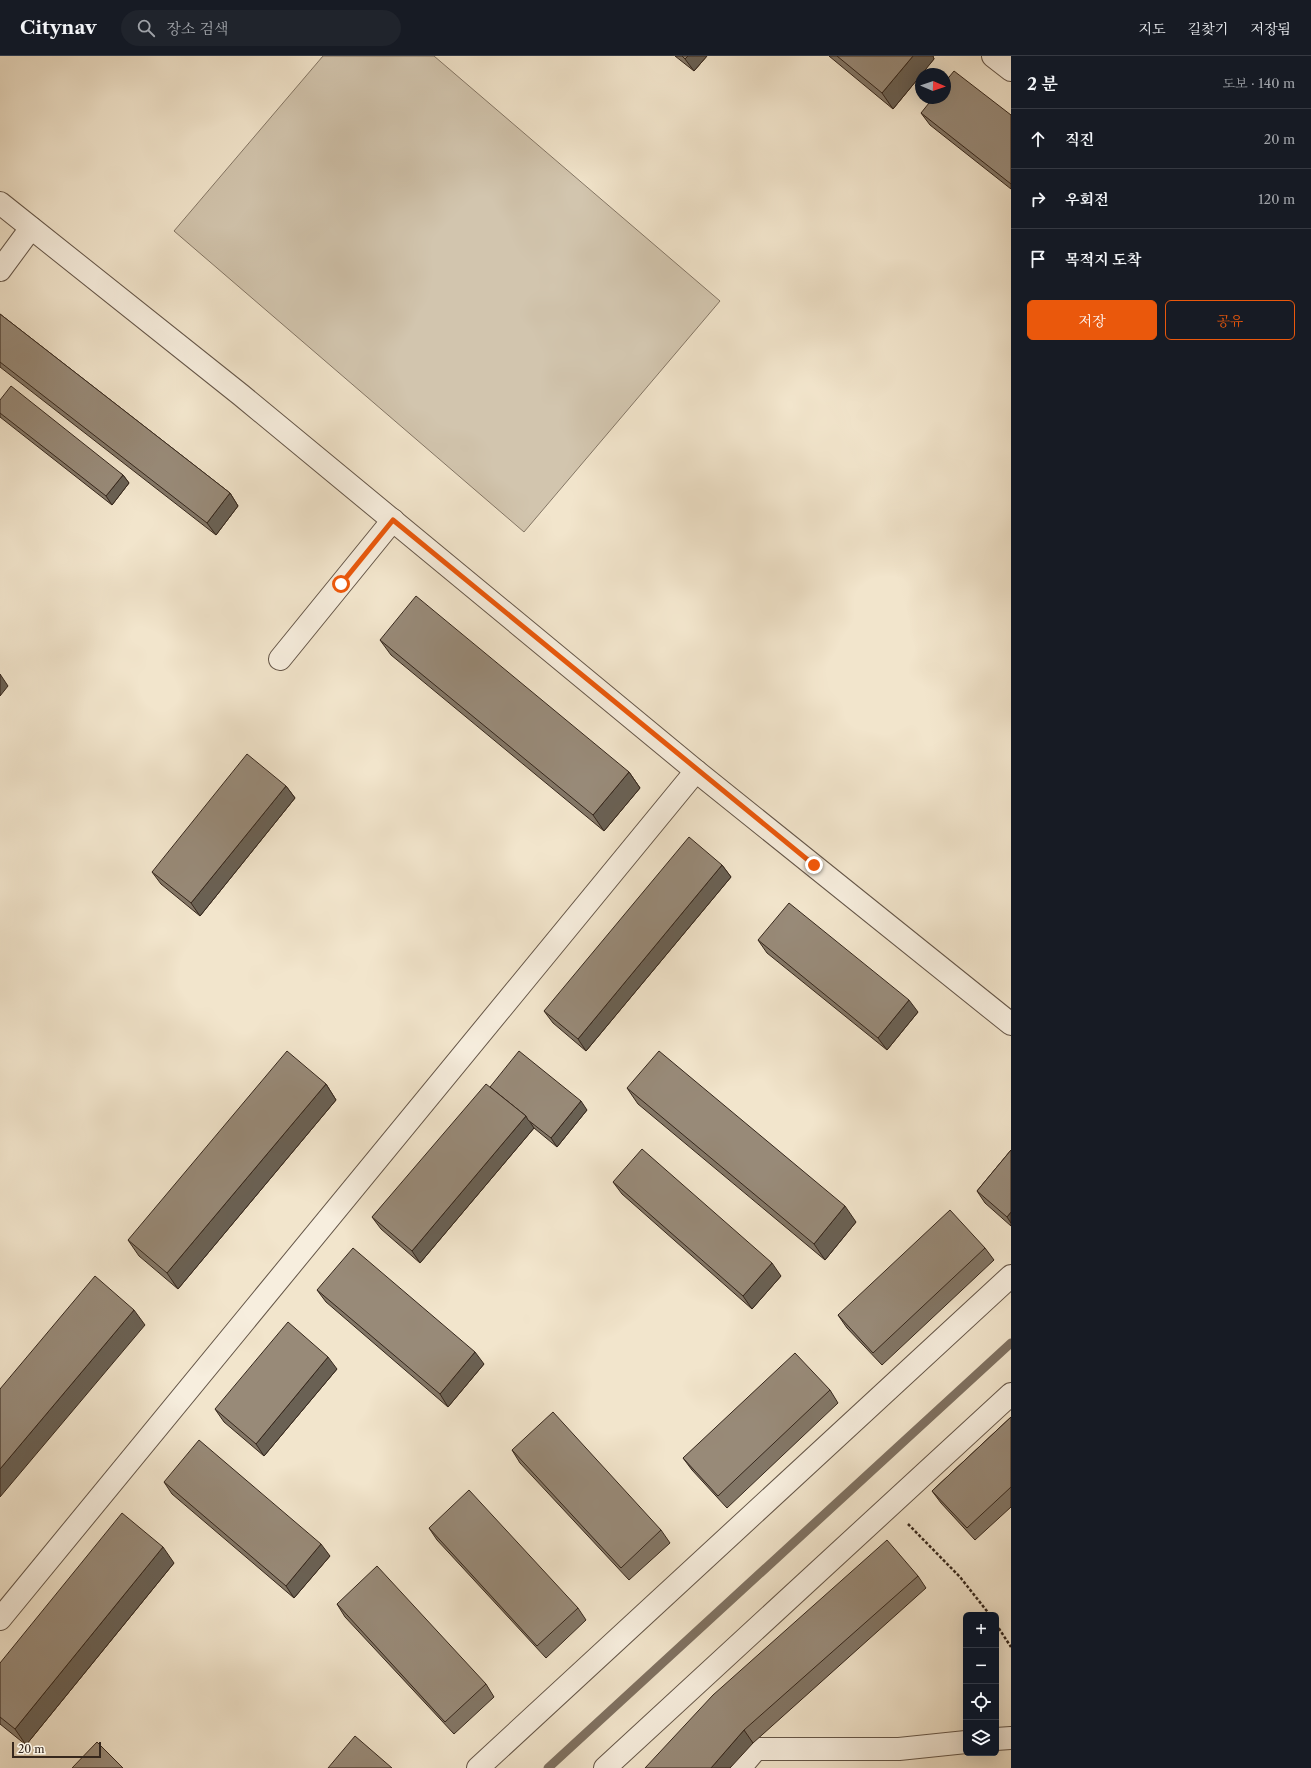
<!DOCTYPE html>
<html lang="ko">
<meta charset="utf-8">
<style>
:root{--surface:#171b24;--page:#20242c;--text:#f1f3f6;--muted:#9ea1a6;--line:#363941;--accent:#ea580c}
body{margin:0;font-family:"Libre Caslon Text","Noto Serif KR",serif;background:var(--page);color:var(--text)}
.controls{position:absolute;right:12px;bottom:12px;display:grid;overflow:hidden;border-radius:6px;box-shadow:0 4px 16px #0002}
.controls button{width:36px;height:36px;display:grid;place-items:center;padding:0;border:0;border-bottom:1px solid var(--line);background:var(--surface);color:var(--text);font:20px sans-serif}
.compass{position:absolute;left:915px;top:12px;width:36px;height:36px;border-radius:50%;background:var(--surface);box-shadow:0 4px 16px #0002;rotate:92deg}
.scale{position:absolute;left:12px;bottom:10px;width:89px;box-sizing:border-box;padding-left:4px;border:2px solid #36271c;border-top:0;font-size:11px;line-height:14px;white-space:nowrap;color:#36271c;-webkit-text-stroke:3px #f7eede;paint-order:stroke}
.stop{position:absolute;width:12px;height:12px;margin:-9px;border:3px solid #ea580c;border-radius:50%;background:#fff}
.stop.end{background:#ea580c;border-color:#fff;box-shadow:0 1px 4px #0008}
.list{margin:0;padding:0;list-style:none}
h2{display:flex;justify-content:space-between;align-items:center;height:52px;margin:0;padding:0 16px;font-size:17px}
h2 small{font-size:13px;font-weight:400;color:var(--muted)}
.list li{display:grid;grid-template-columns:26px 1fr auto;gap:12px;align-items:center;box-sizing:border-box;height:60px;padding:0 16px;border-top:1px solid var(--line)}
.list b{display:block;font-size:15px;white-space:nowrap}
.list em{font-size:13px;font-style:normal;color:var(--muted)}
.actions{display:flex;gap:8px;padding:12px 16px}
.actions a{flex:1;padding:9px 0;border:1px solid var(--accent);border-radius:6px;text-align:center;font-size:14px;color:var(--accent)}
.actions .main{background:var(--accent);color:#fff}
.icon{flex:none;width:22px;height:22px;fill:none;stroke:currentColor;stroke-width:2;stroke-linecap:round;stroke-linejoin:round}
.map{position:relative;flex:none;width:1011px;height:1712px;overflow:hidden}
header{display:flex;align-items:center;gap:24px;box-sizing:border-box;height:56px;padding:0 20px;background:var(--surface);border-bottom:1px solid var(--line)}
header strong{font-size:19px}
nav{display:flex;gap:22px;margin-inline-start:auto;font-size:14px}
.search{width:280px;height:36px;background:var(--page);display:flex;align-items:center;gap:10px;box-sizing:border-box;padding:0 14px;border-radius:22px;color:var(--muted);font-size:15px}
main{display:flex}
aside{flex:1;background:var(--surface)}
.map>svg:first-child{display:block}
.green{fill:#d2c5ae;stroke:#847665}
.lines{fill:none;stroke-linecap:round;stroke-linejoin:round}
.stream{stroke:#807262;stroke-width:9}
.minor-casing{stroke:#655648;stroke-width:24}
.path{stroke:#36271c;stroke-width:2.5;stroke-dasharray:3 2;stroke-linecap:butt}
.minor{stroke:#f7eede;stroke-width:22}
.wall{fill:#837767;stroke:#36271c}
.shaded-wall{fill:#6a6154;stroke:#36271c}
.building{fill:#988a78;stroke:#36271c}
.route{stroke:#ea580c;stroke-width:5}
</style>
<header>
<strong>Citynav</strong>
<div class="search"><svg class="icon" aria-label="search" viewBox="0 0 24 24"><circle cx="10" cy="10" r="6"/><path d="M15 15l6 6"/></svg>장소 검색</div>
<nav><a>지도</a><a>길찾기</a><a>저장됨</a></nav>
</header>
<main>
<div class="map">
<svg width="1011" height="1712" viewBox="0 0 1011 1712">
<rect width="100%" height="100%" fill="#f2e5cc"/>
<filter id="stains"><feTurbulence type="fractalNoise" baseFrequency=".005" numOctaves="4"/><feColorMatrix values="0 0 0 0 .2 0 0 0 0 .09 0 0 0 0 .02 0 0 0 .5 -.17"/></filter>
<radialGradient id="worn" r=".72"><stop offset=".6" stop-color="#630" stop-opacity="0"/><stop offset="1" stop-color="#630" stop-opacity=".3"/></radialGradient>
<!-- green -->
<path class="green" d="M323,0H434L720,245L524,476L174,175Z"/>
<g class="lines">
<!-- stream -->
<path class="stream" d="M548,1712L1011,1287"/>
<defs>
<g id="minor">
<path d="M993,0L1011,14"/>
<path d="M0,147L241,339L696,715L1011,968"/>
<path d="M0,214L31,172"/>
<path d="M280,603L393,464"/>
<path d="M0,1563L696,715"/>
<path d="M996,1683L1011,1682"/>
<path d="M478,1712L1011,1220"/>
<path d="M605,1712L1011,1338"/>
<path d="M740,1712L756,1693H899L966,1686"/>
</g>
</defs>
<!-- minor casing -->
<use href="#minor" class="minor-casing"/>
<!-- path -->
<g class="path">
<path d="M908,1468L960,1521L990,1559"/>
<path d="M996,1568L1011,1591"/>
</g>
<!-- minor -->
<use href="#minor" class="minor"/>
</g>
<!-- wall -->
<g class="wall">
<path d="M675,0H707L694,15Z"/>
<path d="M829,0H933L934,3L921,18V19L893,53Z"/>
<path d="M921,57L1011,59V133L930,69Z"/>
<path d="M0,258L230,437L238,450L216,479L0,311Z"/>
<path d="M0,344L123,419L129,427L112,449L0,361Z"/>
<path d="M380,584L629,716L640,732L604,775L391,599Z"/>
<path d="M286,730L295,742L200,860L161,828L152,816Z"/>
<path d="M722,809L731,821L586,995L553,967L544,955Z"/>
<path d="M758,884L918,956L887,994L767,897Z"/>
<path d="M326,1028L336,1044L178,1233L139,1200L128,1184Z"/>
<path d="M490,1031L587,1054L557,1091L534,1072L420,1207L381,1173L372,1161Z"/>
<path d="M627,1032L856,1166L825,1204L638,1048Z"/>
<path d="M1011,1094V1170L985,1147L977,1135Z"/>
<path d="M613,1126L781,1220L752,1253L622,1138Z"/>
<path d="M985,1192L994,1204L882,1309L847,1272L838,1259Z"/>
<path d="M317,1234L484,1308L448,1351L326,1246Z"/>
<path d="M337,1313L264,1400L224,1366L215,1353Z"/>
<path d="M830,1334L838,1347L727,1452L692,1414L683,1402Z"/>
<path d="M1011,1361V1451L975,1484L941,1447L932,1435Z"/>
<path d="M512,1394L661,1474L670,1487L629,1524L520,1407Z"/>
<path d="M164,1426L330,1500L294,1542L172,1438Z"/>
<path d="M429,1472L578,1552L586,1564L546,1602L437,1484Z"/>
<path d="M174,1507L26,1689L0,1668V1607Z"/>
<path d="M918,1520L926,1532L753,1687L645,1712Z"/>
<path d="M337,1548L486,1628L494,1641L454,1678L345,1561Z"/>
</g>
<!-- shaded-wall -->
<g class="shaded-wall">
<path d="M688,0H707L694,15L685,3Z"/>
<path d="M913,0H933L934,3L922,18H921V19L893,53L882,37Z"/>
<path d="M123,419L129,427L112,449L106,440Z"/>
<path d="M230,437L238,450L216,479L207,467Z"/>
<path d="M0,618L8,630L0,640Z"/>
<path d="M629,716L640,732L604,775L593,759Z"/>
<path d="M286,730L295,742L200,860L191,847Z"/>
<path d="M722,809L731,821L586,995L578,983Z"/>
<path d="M909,944L918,956L887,994L878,982Z"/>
<path d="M326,1028L336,1044L178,1233L167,1217Z"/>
<path d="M581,1045L587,1054L557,1091L551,1082Z"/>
<path d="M526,1060L534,1072L420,1207L412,1195Z"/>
<path d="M845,1150L856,1166L825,1204L814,1188Z"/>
<path d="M1011,1156V1167L1007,1161Z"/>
<path d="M772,1207L781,1220L752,1253L743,1240Z"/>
<path d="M134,1254L145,1269L0,1441V1413Z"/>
<path d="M475,1296L484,1308L448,1351L440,1338Z"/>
<path d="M328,1301L337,1313L264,1400L256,1388Z"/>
<path d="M321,1488L330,1500L294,1542L286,1530Z"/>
<path d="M163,1491L174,1507L26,1689L15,1673Z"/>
<path d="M744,1674L753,1687L730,1712H711Z"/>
</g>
<!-- building -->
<g class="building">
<path d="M682,0H688L685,3Z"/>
<path d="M837,0H913L882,37Z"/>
<path d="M954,15L1011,59V128L921,57L933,42H945V26Z"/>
<path d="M0,258L230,437L207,467L0,306Z"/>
<path d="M11,330L123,419L106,440L0,357V344Z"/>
<path d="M416,540L629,716L593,759L380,584Z"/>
<path d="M247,698L286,730L191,847L152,816Z"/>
<path d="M689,781L722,809L578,983L544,955Z"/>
<path d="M789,847L909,944L878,982L758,884Z"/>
<path d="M287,995L326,1028L167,1217L128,1184Z"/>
<path d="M519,995L581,1045L551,1082L528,1064L526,1060L490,1031Z"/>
<path d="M659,995L845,1150L814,1188L627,1032Z"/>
<path d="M486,1028L526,1060L412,1195L372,1161Z"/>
<path d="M642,1093L772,1207L743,1240L613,1126Z"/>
<path d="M1011,1094V1156L1007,1161L977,1135Z"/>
<path d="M950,1154L985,1192L873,1297L838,1259Z"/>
<path d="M353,1192L475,1296L440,1338L317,1234Z"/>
<path d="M95,1220L134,1254L0,1413V1333Z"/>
<path d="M288,1266L328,1301L256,1388L215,1353Z"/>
<path d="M795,1297L830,1334L718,1440L683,1402Z"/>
<path d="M553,1356L661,1474L621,1512L512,1394Z"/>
<path d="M1011,1361V1431L967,1472L932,1435Z"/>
<path d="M199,1384L321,1488L286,1530L164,1426Z"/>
<path d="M469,1434L578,1552L537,1590L429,1472Z"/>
<path d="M122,1457L163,1491L15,1673L0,1661V1607Z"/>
<path d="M887,1484L918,1520L744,1674L711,1712H645L713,1639Z"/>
<path d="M377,1510L486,1628L445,1666L337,1548Z"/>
<path d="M355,1680L392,1712H328Z"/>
<path d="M97,1686L123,1712H72Z"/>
</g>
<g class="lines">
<!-- route -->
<path class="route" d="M341,528L393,464L814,809"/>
</g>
<rect width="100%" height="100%" filter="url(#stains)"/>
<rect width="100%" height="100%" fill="url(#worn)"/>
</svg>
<div class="controls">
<button>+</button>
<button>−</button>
<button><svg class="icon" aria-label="locate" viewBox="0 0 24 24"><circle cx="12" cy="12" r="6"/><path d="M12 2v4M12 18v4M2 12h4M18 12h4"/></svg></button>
<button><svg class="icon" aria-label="layers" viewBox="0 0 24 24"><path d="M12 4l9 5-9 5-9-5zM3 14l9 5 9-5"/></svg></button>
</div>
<svg class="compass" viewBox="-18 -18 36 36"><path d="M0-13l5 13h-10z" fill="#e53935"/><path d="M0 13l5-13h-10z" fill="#9ea1a6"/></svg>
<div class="scale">20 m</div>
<div class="stop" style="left:341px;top:528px"></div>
<div class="stop end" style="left:814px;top:809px"></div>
</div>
<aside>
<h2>2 분<small>도보 · 140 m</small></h2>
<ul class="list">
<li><svg class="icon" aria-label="ahead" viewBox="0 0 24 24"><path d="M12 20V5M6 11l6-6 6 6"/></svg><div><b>직진</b></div><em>20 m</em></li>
<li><svg class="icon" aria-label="right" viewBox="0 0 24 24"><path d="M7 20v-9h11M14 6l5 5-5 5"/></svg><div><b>우회전</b></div><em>120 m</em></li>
<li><svg class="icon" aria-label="arrive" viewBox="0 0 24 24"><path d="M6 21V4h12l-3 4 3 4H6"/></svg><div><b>목적지 도착</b></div></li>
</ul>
<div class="actions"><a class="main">저장</a><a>공유</a></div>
</aside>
</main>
